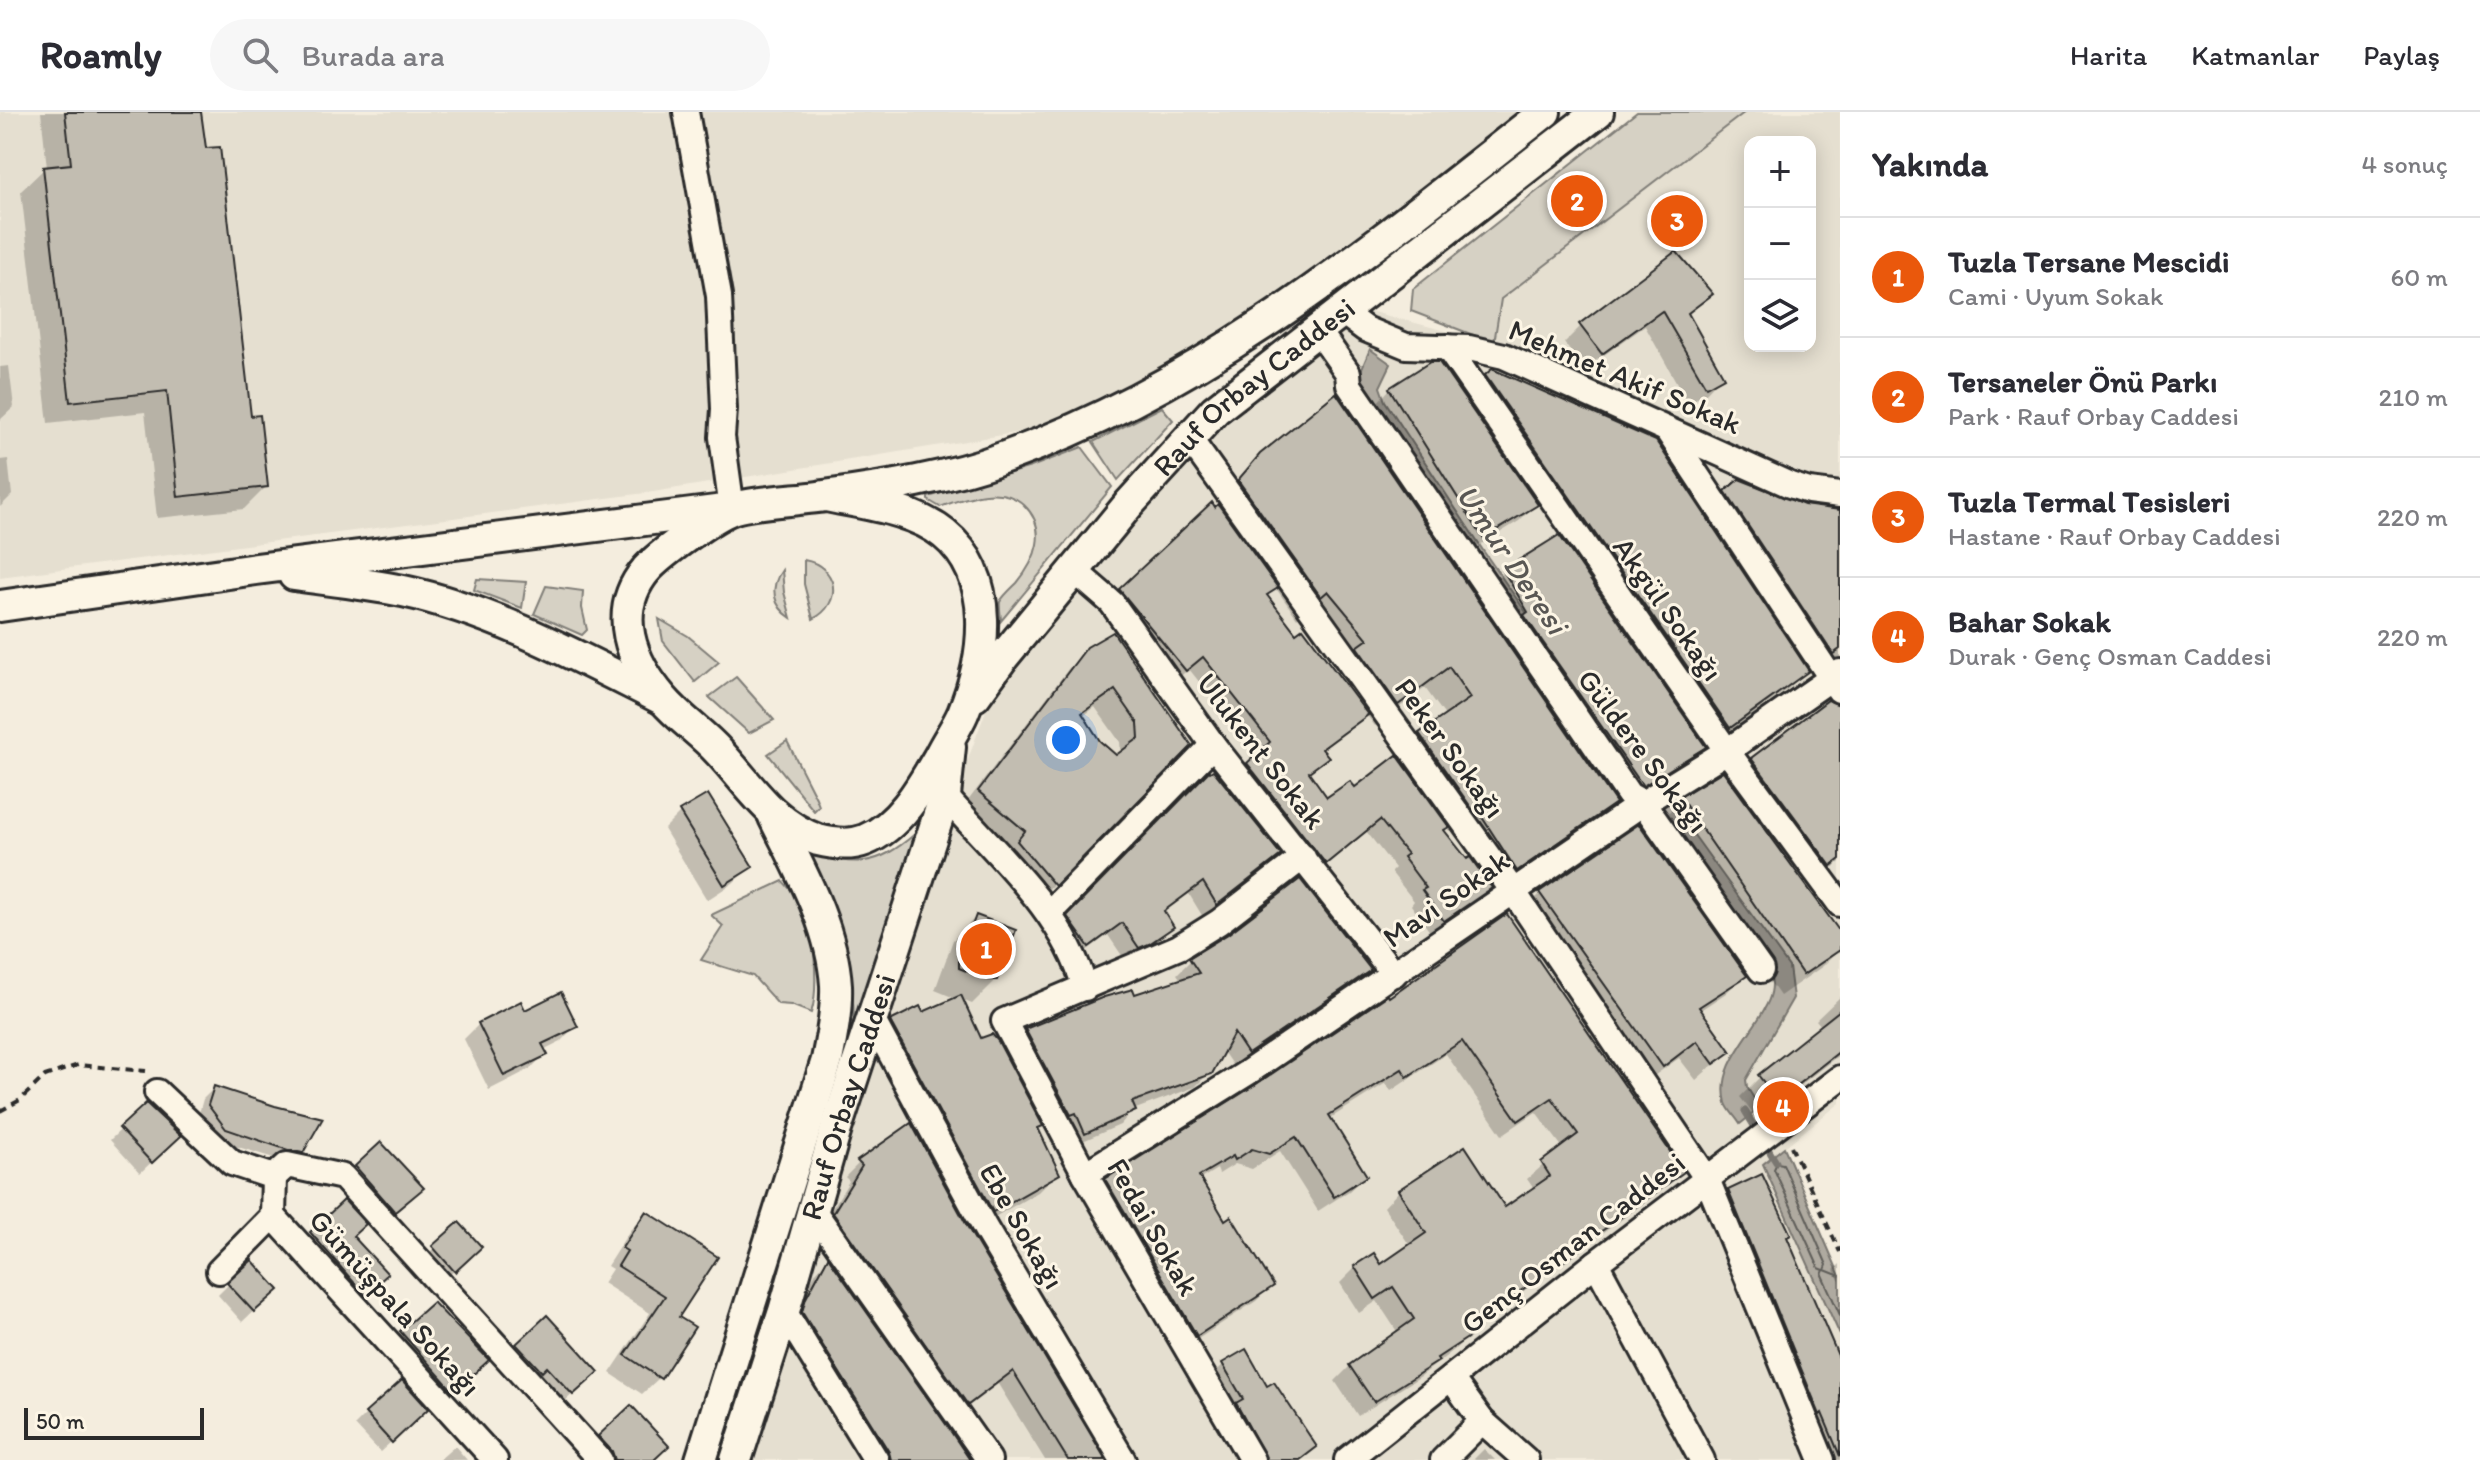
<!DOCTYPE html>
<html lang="tr">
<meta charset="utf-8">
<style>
:root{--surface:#fff;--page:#f7f7f7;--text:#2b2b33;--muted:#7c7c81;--line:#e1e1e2;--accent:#ea580c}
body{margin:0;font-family:Itim,sans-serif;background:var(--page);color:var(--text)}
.controls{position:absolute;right:24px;top:24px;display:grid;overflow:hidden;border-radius:16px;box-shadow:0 4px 20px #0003}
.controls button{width:72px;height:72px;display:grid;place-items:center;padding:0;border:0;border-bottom:2px solid var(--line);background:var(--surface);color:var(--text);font:40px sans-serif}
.scale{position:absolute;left:24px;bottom:20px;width:180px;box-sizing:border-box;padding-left:8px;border:4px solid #2b2b2b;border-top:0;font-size:22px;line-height:28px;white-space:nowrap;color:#2b2b2b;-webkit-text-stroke:6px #fcf5e5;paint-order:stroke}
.you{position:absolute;left:1066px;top:628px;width:28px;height:28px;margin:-20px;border:6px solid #fff;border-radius:50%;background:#1a73e8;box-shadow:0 0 0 12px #1a73e833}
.badge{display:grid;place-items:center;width:52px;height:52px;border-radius:50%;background:var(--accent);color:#fff;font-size:26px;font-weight:700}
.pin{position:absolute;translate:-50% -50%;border:4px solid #fff;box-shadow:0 2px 8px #0006}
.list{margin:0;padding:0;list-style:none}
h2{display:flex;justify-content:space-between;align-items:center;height:104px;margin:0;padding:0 32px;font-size:34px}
h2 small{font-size:26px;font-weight:400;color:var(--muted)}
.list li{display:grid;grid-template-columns:52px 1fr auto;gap:24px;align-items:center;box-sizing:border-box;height:120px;padding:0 32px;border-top:2px solid var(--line)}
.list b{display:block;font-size:30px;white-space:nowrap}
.list p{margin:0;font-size:26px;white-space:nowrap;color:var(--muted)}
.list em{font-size:26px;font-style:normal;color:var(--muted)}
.icon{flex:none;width:44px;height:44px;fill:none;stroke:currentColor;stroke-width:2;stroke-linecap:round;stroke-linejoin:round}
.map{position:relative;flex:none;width:1840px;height:1348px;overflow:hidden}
header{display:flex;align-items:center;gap:48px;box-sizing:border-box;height:112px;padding:0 40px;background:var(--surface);border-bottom:2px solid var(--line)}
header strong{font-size:38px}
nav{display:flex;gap:44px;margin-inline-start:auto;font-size:28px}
.search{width:560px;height:72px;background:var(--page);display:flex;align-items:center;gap:20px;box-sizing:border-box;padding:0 28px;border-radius:44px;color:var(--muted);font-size:30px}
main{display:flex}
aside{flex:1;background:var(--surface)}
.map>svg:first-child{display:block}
.built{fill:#e5dfd0;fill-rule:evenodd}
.green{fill:#d6d1c4;stroke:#807e78;stroke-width:2}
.water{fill:#afaaa0;stroke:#7a7771;stroke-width:2}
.shadow{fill:#0003;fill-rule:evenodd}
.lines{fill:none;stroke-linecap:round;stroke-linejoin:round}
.shore{stroke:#605e5a;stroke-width:2}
.stream{stroke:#7a7771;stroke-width:7}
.building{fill:#c2bdb1;stroke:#2b2b2b;stroke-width:2;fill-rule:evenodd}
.minor-casing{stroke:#2b2b2b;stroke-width:30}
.major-casing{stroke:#2b2b2b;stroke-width:36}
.path{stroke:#2b2b2b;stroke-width:4;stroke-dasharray:8 6;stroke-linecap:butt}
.minor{stroke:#fcf5e5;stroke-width:24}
.major{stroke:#fcf5e5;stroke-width:30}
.labels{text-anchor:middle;stroke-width:6;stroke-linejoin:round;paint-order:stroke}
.street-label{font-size:30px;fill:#2b2b2b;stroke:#fcf5e5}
.water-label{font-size:32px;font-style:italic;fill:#595754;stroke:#fcf5e5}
</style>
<header>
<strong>Roamly</strong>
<div class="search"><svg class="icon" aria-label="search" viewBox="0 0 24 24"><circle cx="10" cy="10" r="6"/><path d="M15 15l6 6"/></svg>Burada ara</div>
<nav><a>Harita</a><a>Katmanlar</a><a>Paylaş</a></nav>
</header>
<main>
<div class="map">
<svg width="1840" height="1348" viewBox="0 0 1840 1348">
<rect width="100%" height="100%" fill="#f4edde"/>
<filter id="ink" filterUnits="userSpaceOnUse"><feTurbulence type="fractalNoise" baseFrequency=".0125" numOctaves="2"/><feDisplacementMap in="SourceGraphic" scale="16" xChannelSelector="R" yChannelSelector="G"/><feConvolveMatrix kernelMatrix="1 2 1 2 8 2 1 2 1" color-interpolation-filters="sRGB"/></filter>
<g filter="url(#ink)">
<!-- built -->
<g class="built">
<path d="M0,0H1531L1434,74L1197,244L1027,319L653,380L0,465Z"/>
<path d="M1745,0H1840V991L1763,1052L1840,1223V1348H748L944,712L988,593L1133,406L1206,331L1338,215L1365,198L1493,231L1501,187ZM1750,30H1810V234H1750Z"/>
</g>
<!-- green -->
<g class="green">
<path d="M1637,0H1745L1501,187L1494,231L1411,199L1413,177Z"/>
<path d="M1162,295L1173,308L1118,368L1093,330Z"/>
<path d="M1082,335L1112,375L1001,509C1001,504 999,495 1000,490C1003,484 1012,476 1017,471C1036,448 1049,417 1024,393C1002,371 965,386 940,395L928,388V385L1031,355Z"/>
<path d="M804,448C838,454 844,491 813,507L804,472Z"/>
<path d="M782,458L784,480L791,506C773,494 769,476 782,458Z"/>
<path d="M477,467L526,470L522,496L474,478Z"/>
<path d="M546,474L583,479L582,496L587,518L582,523L534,502Z"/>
<path d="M659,507L688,524L719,550L695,570L663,529Z"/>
<path d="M736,565L774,608L749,621L709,585Z"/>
<path d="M787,629L816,686L819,694L814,699L768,642Z"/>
<path d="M916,721L828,991L718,1348H716L854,907C851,840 841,799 807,741C857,753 874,757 916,721Z"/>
<path d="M783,769C789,777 799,785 803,794C815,815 819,879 811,901L791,893L778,892L753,864L701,848L723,814L711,803Z"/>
</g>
<!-- water -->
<g class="water">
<path d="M1370,237L1391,252L1380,275L1385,289L1484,440L1640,663L1625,674L1357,268Z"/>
<path d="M1668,687L1789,855L1793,886L1746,968L1747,975L1760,996L1740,1012C1736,1005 1728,998 1726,991C1712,939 1788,899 1769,859L1653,699Z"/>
<path d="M1784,1035L1840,1164V1223L1763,1052Z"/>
</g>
<!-- shadow -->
<g class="shadow">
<path d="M41,0H199L250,306L266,375L244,397L157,406L145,300L48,311L21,79L44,57L47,56Z"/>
<path d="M1711,182L1687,204L1721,265L1705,282L1688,291L1645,214L1584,257L1564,231L1581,214Z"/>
<path d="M9,254L14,295L0,308V255Z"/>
<path d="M1486,265L1806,559L1789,576L1712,632L1469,282Z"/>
<path d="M1390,277L1535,393L1519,409L1465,442L1374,294Z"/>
<path d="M1261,343L1614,691L1591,713L1494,780L1490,775L1477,788L1430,820L1411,793L1414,789L1391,760L1395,756L1366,719L1312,763L1235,666L1258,644L1189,557L1172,571L1108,492L1215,398L1218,395L1216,392L1237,367ZM1275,475L1297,506L1304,500L1345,550L1334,561L1296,524L1266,485ZM1425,576L1446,605L1354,677L1327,687L1308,662L1326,645L1321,639L1366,602L1375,614ZM1447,714L1450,719L1452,717L1471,746L1466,750L1442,718Z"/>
<path d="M8,347L12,383L0,395V348Z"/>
<path d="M1727,380L1840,399V570L1826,550L1812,560L1706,400Z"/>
<path d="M1558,426L1703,634L1686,651L1624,689L1487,477L1504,460Z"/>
<path d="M1089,537L1189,633L1035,791L961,698L1069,556ZM1095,595L1120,630L1121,642L1116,646L1099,631L1082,605Z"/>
<path d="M1840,584V750L1810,773L1732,668L1752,647Z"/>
<path d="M1209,662L1278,743L1203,805L1189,782L1163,801L1171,815L1158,828L1133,845L1125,848L1108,823L1075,847L1055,819Z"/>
<path d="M1682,687L1840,824V837L1823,854L1780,884L1659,710Z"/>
<path d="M681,700L750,754L733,771L707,788L664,717Z"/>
<path d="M1639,714L1744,863L1726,881L1699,899L1729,939L1696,968L1679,946L1644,971L1522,800L1540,782Z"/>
<path d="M1507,804L1681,1060L1666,1075L1515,1185L1500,1200L1468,1221L1470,1223L1454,1238L1421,1264L1358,1304L1335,1269L1350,1254L1398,1221L1377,1189L1359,1201L1340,1171L1355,1156L1373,1144L1380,1154L1410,1134L1384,1095L1399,1079L1505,1097L1534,1077L1527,1067L1563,1036L1536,1000L1502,1023L1446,942L1391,979L1386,971L1329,1007L1365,1064L1349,1079L1318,1099L1280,1039L1252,1057L1235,1052L1219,1062L1217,1057L1199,1068L1225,1111L1271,1174L1256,1189L1181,1238L1091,1084L1107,1069L1319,933Z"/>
<path d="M976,805L1013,819L994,870L972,892L962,888L980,929L1040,1014L1036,1018L1057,1061L1038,1080L974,1117L873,930L892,911L922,903L957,887L935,878L953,828Z"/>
<path d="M1191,848L1368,858L1354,872L1233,954L1222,938L1210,960L1195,975L1133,998L1120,1013L1071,1034L1013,933L1027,919L1182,869L1177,862Z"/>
<path d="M1840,885V942L1757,1007L1740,985L1760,965L1822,915L1816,908Z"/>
<path d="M524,900L575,914L561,929L543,938L545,942L530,957L489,978L464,927L479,912Z"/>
<path d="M214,976L320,1007L301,1040L290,1051L215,1028L198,1005L203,987Z"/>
<path d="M146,993L179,1024L140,1061L110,1028Z"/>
<path d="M911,1014L970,1125L1103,1348H1045L998,1272L953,1306L820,1117L849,1069L845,1065L859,1051Z"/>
<path d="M381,1032L410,1087L383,1110L345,1067Z"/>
<path d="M1729,1080L1785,1127L1840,1253V1348H1820L1714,1095Z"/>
<path d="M344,1091L351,1124L374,1173L353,1192L300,1132Z"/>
<path d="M646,1102L677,1206L659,1266L642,1282L610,1261L650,1201L603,1171L612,1157L607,1154L630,1118Z"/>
<path d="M434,1136L468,1146L443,1169L423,1147Z"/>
<path d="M827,1148L963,1348H874L795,1200L816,1160Z"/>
<path d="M1840,1152V1170L1834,1158Z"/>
<path d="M229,1172L276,1178L242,1210L218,1183Z"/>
<path d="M547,1206L585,1270L561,1293L506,1244Z"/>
<path d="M401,1220L475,1259L442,1290L391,1231Z"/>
<path d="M1245,1240L1266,1277L1314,1335L1301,1348H1247L1208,1267L1223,1253Z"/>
<path d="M366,1302L415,1308L380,1340L355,1313Z"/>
<path d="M599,1325L652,1348H590L584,1340Z"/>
<path d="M455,1334L467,1348H439Z"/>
<path d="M1484,1337L1495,1348H1473Z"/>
</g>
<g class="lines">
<!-- shore -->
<path class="shore" d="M1840,1164L1825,1158L1827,1153L1783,1052L1777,1051L1774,1057L1819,1156L1824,1158L1822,1163L1840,1203"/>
<!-- stream -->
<path class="stream" d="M1745,999L1776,1050"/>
</g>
<!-- building -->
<g class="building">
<path d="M65,0H201L206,36L220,35L251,304L260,303L268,375L178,385L167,279L70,290L43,55L71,52Z"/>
<path d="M1676,139L1713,182L1688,201L1724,265L1706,275L1662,199L1602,242L1579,212Z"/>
<path d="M1430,250H1439L1538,393L1483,426L1389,276Z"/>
<path d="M1492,257L1656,329L1809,559L1730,616L1485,263Z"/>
<path d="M1336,281L1616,691L1517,759L1476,696L1473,698L1419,621L1470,586L1449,555L1398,593L1357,535L1368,527L1328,479L1321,485L1238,368L1260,342Z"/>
<path d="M1739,367L1804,393L1840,398V537L1833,542L1725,379Z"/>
<path d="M1212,390L1215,395L1218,392L1278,476L1267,483L1296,521L1303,516L1368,603L1322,637L1329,645L1309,660L1327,685L1350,669L1355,675L1397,643L1449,715L1444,718L1467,747L1470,745L1492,776L1444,809L1422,778L1426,776L1403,745L1407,742L1380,708L1326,752L1247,651L1270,630L1203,545L1186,559L1119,477Z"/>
<path d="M1559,423L1706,635L1643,674L1524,503L1528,500L1503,458Z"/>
<path d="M1113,520L1192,634L1055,774L1017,729L1025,719L978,679L1087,535ZM1115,578L1138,611L1139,626L1116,643L1100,629L1082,601Z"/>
<path d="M1828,588L1840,593V747L1831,754L1751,646Z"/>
<path d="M1213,658L1281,743L1217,793L1203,770L1164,799L1174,815L1149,832L1139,836L1122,811L1089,835L1067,804L1209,659L1210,660Z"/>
<path d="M1723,659L1840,820V838L1803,863L1680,685Z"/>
<path d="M708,682L753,755L724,773L679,699Z"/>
<path d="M1639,712L1747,864L1699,895L1731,940L1714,952L1697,929L1663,955L1539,780Z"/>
<path d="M1300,767L1371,858L1248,942L1234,921L1212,962L1132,990L1136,999L1085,1022L1076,1001L1071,1003L1025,917L1104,885L1133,877L1135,882L1199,861L1189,846L1228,822Z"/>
<path d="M1507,802L1684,1060L1578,1136L1580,1138L1516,1182L1518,1185L1468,1217L1472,1223L1437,1246L1439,1249L1374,1290L1349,1253L1414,1207L1393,1175L1375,1187L1354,1154L1374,1141L1381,1152L1426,1121L1398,1078L1465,1034L1505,1095L1550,1064L1541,1050L1578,1022L1552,986L1518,1009L1462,929L1407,965L1402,957L1329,1003L1367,1064L1334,1085L1296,1025L1269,1042L1252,1037L1235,1048L1233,1044L1199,1064L1225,1108L1231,1104L1274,1174L1197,1224L1105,1067L1255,973L1388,883L1389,885Z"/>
<path d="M976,803L1016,818L997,868H989L959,856V849Z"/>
<path d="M561,880L578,915L542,932L548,943L504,964L478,911L521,889L525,898Z"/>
<path d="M961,883L981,926L992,922L998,929L1043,1014L1038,1016L1060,1062L993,1100L890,909L920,894L923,900Z"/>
<path d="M1840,898V939L1778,988L1758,963Z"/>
<path d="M214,974L275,994L323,1006L303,1041L288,1038L226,1017L208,993Z"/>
<path d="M146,991L181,1024L152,1051L119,1016Z"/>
<path d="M911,1011L972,1123L1106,1348H1068L1013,1259L968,1293L833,1101L862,1054L857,1049Z"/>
<path d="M381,1030L424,1076L395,1100L355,1054Z"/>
<path d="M1762,1062L1791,1123L1787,1125L1840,1248V1344L1822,1301L1820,1303L1728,1078Z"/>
<path d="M344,1088L366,1112L353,1124L388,1162L365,1183L310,1120Z"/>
<path d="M646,1099L718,1145L679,1205L695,1215L661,1267L625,1243L665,1184L618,1154L627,1139L622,1136Z"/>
<path d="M459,1110L482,1135L455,1160L432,1134Z"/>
<path d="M828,1145L945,1311L970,1348H891L889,1340L802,1200L806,1186Z"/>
<path d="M252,1148L279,1178L254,1200L227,1171Z"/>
<path d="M433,1190L489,1248L454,1280L400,1219Z"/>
<path d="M547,1203L599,1260L573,1283L547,1255L542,1260L516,1232Z"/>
<path d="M1246,1237L1267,1274L1274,1270L1317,1335L1300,1348H1267L1236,1291L1243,1287L1222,1251Z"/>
<path d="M402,1268L428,1297L392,1331L365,1301Z"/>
<path d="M631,1293L669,1334L654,1348H615L612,1339L598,1324Z"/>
</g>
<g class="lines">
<defs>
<g id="minor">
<path d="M686,0L719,184L724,297L722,325L732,397"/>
<path d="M1341,199L1365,217L1406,234L1469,236L1504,244L1790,373L1809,379L1840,383"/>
<path d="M1317,217L1348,261L1349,273L1629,683L1643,691L1761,858"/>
<path d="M1447,235L1727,639L1840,792"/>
<path d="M1667,318L1839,578"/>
<path d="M1189,326L1513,779L1707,1067L1822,1348"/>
<path d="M1075,459L1112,491L1213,633L1394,862"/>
<path d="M945,684C996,742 1064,800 1085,876"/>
<path d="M1049,801L1213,633"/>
<path d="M872,907L985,1116L1123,1348"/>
<path d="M157,980L232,1051L274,1065L273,1104L495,1348"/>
<path d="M1085,1062L1247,961L1643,691L1727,639L1840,560"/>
<path d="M274,1065L287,1053L343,1065L600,1348"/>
<path d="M813,1098L989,1348"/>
<path d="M1596,1151L1702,1348"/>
<path d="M219,1159L273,1104"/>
<path d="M784,1199L876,1348"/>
<path d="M1451,1266L1482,1309L1526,1348"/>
<path d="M1252,1348L1085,1062L1004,909L1179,835L1219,810L1303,745"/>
<path d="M1347,1348L1596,1151L1840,966"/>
<path d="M1443,1348L1482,1309"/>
</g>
<g id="major">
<path d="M826,384C864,392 913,397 944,422C997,465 986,545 963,601C957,615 947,629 940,643C922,674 900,714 865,728C850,734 834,732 818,728C773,713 750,673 719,640C702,621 680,607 663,587C631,550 611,500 646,458C660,442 713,404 732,397C751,390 795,388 818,385C880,376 946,367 1005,345C1212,271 1374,134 1545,0"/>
<path d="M294,463C330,468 367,472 403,479C492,498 581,546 662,587"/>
<path d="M0,494L256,457L724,398"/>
<path id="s1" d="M975,584L1004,544L1129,392L1215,298L1598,0"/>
<path d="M701,1348L827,948C832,924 837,898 836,873C832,813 800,758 774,705"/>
<path id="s2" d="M736,1348L784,1199L836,1017L945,684L950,635"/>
</g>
</defs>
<!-- minor casing -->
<use href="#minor" class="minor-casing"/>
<!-- major casing -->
<use href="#major" class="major-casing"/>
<!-- path -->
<g class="path">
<path d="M0,999L20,988L45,964L78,953L146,959"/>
<path d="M1791,1034L1840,1140"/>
</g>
<!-- minor -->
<use href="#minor" class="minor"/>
<!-- major -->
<use href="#major" class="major"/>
</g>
</g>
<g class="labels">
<!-- street labels -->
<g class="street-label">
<text transform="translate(1625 265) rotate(23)" y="10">Mehmet Akif Sokak</text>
<text dy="10" stroke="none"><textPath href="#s1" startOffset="418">Rauf Orbay Caddesi</textPath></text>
<text transform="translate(1668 497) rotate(55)" y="10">Akgül Sokağı</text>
<text transform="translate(1450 636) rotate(54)" y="10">Peker Sokağı</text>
<text transform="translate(1261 639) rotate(52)" y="10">Ulukent Sokak</text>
<text transform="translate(1643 639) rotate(53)" y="10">Güldere Sokağı</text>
<text transform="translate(1446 787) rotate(-35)" y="10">Mavi Sokak</text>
<text dy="10" stroke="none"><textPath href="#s2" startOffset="380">Rauf Orbay Caddesi</textPath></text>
<text transform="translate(1022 1114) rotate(60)" y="10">Ebe Sokağı</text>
<text transform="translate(1153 1115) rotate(60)" y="10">Fedai Sokak</text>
<text transform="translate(1573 1131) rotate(-38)" y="10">Genç Osman Caddesi</text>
<text transform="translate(395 1191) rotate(48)" y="10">Gümüşpala Sokağı</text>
</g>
<!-- water labels -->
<g class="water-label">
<text transform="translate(1512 447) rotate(56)" y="11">Umur Deresi</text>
</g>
</g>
</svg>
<div class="controls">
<button>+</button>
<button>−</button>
<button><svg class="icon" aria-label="layers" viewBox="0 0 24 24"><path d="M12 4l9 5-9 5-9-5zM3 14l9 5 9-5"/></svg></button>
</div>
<div class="scale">50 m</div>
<div class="you"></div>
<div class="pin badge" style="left:986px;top:837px">1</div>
<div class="pin badge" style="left:1577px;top:89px">2</div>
<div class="pin badge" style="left:1677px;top:109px">3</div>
<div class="pin badge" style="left:1783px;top:995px">4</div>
</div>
<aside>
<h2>Yakında<small>4 sonuç</small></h2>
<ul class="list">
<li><span class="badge">1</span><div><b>Tuzla Tersane Mescidi</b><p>Cami · Uyum Sokak</p></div><em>60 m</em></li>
<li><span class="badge">2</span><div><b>Tersaneler Önü Parkı</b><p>Park · Rauf Orbay Caddesi</p></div><em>210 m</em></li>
<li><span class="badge">3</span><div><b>Tuzla Termal Tesisleri</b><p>Hastane · Rauf Orbay Caddesi</p></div><em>220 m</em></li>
<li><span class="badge">4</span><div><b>Bahar Sokak</b><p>Durak · Genç Osman Caddesi</p></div><em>220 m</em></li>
</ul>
</aside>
</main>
